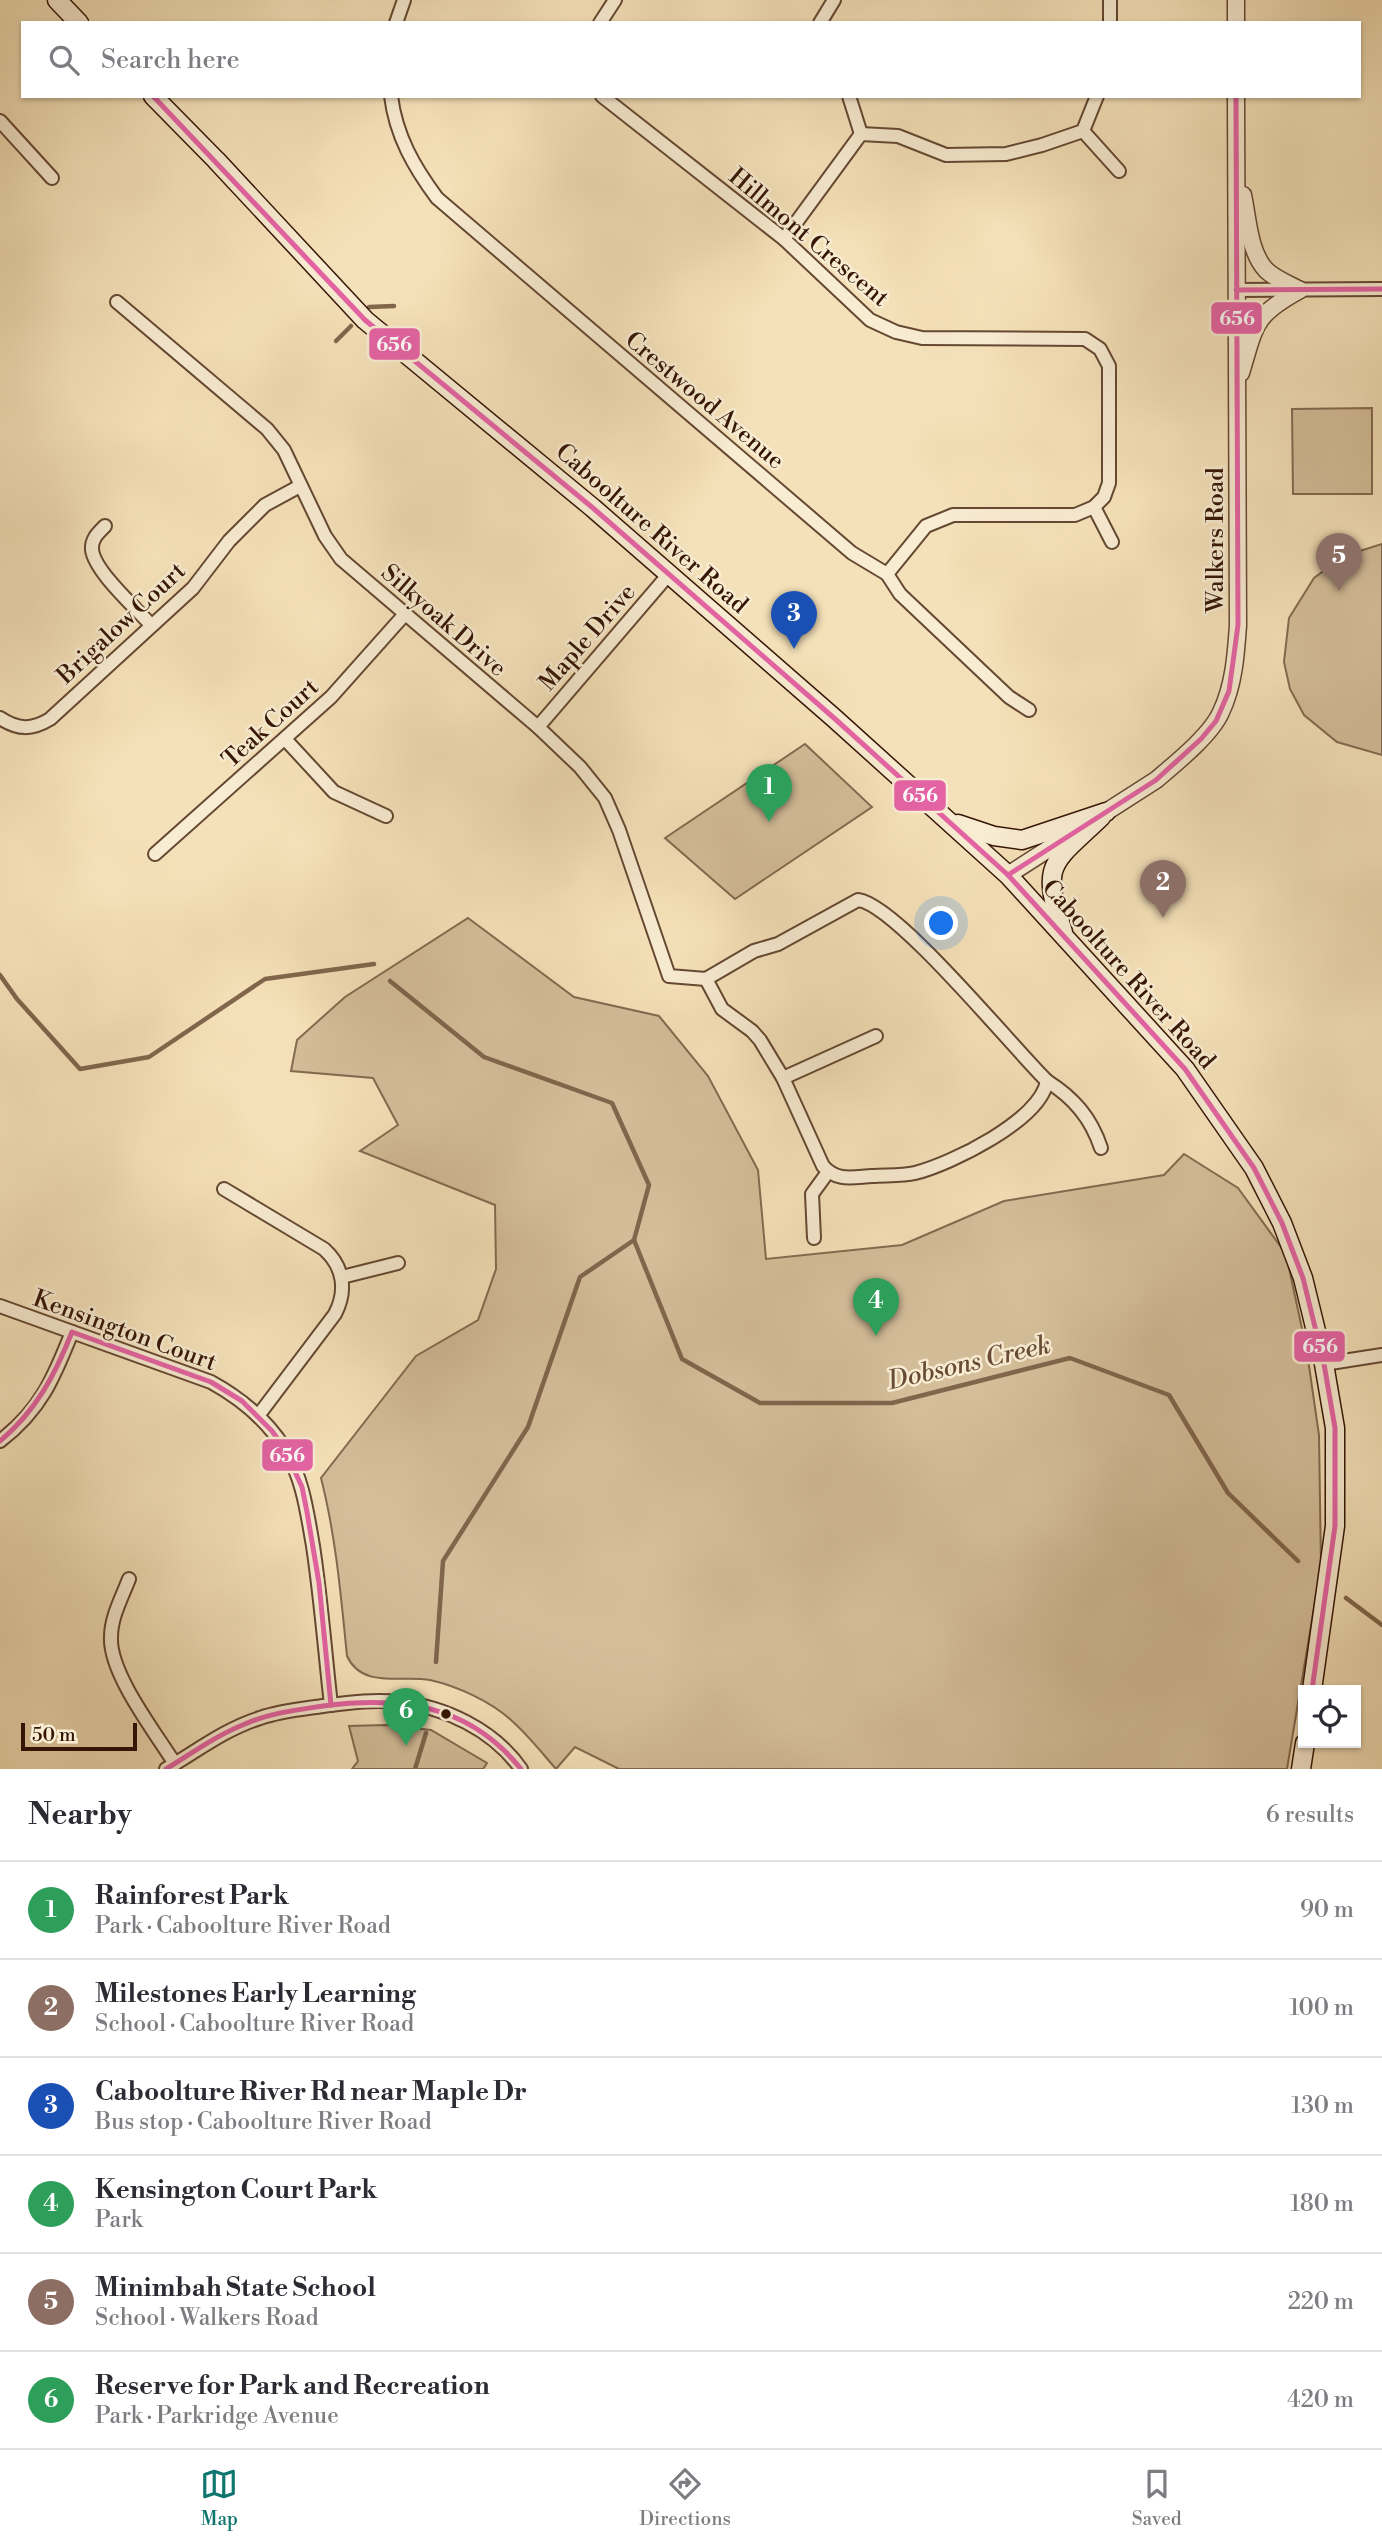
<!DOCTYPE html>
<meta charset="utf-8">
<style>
:root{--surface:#fff;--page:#f7f7f7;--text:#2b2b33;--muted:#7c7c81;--line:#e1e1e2;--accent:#0f766e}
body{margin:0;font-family:"Libre Bodoni",serif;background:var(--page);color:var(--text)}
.controls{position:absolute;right:21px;bottom:21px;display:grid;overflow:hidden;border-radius:0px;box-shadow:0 2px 5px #0004}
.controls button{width:63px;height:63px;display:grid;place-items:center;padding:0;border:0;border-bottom:2px solid var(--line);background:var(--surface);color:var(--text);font:35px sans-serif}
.scale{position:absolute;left:21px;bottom:18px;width:116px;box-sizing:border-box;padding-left:7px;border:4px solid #351505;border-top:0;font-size:19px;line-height:24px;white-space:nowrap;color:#351505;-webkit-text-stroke:5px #f8ecd2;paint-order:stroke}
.you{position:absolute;left:942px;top:924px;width:24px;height:24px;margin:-18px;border:5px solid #fff;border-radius:50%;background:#1a73e8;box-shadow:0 0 0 10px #1a73e833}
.badge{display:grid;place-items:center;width:46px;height:46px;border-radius:50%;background:var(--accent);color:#fff;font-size:23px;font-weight:700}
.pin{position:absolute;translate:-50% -58px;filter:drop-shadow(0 2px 4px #0008)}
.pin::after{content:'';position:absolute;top:37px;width:24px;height:21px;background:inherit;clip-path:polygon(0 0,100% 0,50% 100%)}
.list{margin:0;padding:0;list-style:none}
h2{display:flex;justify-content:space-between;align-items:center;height:91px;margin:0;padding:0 28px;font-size:30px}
h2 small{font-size:23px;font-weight:400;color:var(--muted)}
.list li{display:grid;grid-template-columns:46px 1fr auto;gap:21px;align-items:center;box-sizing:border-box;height:98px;padding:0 28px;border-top:2px solid var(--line)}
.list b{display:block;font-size:26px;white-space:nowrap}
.list p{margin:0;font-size:23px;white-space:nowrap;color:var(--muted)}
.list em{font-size:23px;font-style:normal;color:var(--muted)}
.icon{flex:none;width:38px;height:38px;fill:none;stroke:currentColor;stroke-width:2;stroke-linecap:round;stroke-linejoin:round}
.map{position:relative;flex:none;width:1382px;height:1769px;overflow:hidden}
.search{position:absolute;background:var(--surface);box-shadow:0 2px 5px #0004;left:21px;right:21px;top:21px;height:77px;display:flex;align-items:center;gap:18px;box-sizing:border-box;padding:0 24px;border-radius:0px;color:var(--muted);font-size:26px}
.sheet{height:679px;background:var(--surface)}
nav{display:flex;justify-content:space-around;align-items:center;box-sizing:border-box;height:98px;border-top:2px solid var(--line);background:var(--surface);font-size:19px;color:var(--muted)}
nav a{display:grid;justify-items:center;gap:4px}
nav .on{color:var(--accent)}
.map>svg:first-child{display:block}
.green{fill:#d4be9a;stroke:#846a50;stroke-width:2}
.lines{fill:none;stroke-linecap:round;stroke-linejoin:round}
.stream{stroke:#81664c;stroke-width:4.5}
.minor-casing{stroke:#654832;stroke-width:16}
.tertiary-casing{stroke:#654832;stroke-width:19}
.secondary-casing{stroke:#351505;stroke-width:21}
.minor{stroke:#f8ecd2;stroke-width:12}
.tertiary{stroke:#f8ecd2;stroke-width:16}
.secondary{stroke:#f8ecd2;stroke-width:18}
.bus-1-casing{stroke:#f8ecd2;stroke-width:10}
.bus-1{stroke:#e463a4;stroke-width:5}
.bus-dot{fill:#351505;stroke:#f8ecd2;stroke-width:2.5}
.labels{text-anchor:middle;stroke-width:5;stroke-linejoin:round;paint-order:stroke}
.street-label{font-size:24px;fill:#351505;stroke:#f8ecd2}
.water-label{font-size:26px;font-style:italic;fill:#684b35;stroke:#f8ecd2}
.line-badge{stroke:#f8ecd2;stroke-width:2.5}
.badge-label{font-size:19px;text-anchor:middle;font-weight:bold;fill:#fff}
</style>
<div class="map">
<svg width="1382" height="1769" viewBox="0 0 1382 1769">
<rect width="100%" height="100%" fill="#f5e1b9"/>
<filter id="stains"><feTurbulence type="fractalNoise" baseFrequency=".00286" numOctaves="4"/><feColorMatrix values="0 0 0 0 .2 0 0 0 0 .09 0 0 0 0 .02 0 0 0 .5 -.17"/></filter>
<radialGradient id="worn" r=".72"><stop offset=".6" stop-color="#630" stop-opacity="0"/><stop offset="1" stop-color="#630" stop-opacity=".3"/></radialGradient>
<!-- green -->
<g class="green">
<path d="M1372,408V494H1293L1292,409Z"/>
<path d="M1382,544V755L1337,742L1304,715L1290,689L1284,662L1289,618L1314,578L1344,556Z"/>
<path d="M805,744L872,807L735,899L665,838Z"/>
<path d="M468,918L574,997L659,1016L708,1076L758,1170L766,1259L902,1245L1004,1201L1164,1175L1184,1154L1238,1188L1286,1254L1307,1352L1319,1435L1321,1566L1287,1769H619L575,1747L556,1769C542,1753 528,1735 512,1721C492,1702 457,1686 430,1680C401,1675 362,1689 347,1656C341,1597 336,1537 321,1478L416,1356L478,1320L496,1269L495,1205L360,1151L398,1125L373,1078L291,1071L297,1040L345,997Z"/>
<path d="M386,1725L431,1730L487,1763L483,1769H352L358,1761L349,1726Z"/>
</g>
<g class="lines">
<!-- stream -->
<g class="stream">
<path d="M369,307L394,306"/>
<path d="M336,341L351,326"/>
<path d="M0,975L17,999L80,1069L149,1057L265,979L374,964"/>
<path d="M390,981L484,1057L612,1103L649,1185L634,1240L682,1359L760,1403H892L1070,1358L1169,1395L1228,1493L1298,1561"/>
<path d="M1346,1598L1382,1625"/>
<path d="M436,1662L443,1561L528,1427L580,1277L634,1240"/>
<path d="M415,1769L426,1733"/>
</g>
<defs>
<g id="minor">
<path d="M396,23L404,0"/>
<path d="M600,23L615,0"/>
<path d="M820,23L834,0"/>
<path d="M1110,23V0"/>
<path d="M391,96C396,136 414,167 437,198L852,553L887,574L900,594L1009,697L1029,710"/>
<path d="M602,96L784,239L870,320L896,332L922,338L1085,339L1100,349L1109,366V483L1104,497L1094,507L1075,515H953L926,526L887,574"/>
<path d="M849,96L861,134"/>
<path d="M0,121L52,178"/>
<path d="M1083,131L1119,171"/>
<path d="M784,239L861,134L898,136L946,155L1006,154L1042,145L1083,131L1097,96"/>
<path d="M1236,290L1382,289"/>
<path d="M117,302L267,429L284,450L325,536L341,559L538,727L580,767L605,798L619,830L669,976L706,979"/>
<path d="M1094,507L1112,542"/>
<path d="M105,526C98,533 91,539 92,550C95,572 136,608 151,625"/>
<path d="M0,718C18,730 32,730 50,719L193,588L229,541L265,505L300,486"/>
<path d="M538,727L669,574"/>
<path d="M285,739L334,792L386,816"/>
<path d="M155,854L331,697L405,614"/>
<path d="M858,900C896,904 1013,1048 1047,1081C1041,1120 951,1164 915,1173C902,1176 886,1175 872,1176C853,1177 837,1182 823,1166L783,1078L760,1040L752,1031L722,1009L706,979L754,951L778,944Z"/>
<path d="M783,1078L876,1036"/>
<path d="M1047,1081C1074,1098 1091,1118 1101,1148"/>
<path d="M224,1189L324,1249C344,1267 347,1291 335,1314L258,1416"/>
<path d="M814,1238L812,1194L828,1172"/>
<path d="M342,1277L398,1263"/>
<path d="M0,1306L211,1382C240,1398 267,1420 285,1449C303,1479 307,1512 313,1546C321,1599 325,1652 331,1705"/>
<path d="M1324,1364L1382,1355"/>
<path d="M0,1441C41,1410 54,1377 72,1332"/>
<path d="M129,1579C122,1597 111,1617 111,1637C109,1673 155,1732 175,1764"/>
<path d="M166,1769C197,1751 225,1729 260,1718C280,1711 302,1709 323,1706C347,1703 373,1699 398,1702C444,1706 494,1730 521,1769"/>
</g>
<g id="tertiary">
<path d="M1236,23V0"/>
<path d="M1243,195C1248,218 1249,252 1266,270C1275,279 1289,284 1300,290"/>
<path d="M1241,373C1256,324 1253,316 1300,290"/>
<path d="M1008,875L1156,780C1176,763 1211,735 1221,712C1234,685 1236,654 1238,625L1236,96"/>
</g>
<g id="secondary">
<path d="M57,0L79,23"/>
<path d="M153,96L216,160L365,320L593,508L834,718L1008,875L1185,1069L1254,1168L1282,1223L1303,1278L1324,1364L1335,1428V1526L1312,1690"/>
<path d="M958,824L994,836L1022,840L1106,812"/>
<path d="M1063,932C1040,862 1052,864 1101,817"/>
<path d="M1301,1769L1305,1743"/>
</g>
</defs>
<!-- minor casing -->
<use href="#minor" class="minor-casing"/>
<!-- tertiary casing -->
<use href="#tertiary" class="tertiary-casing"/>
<!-- secondary casing -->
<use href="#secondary" class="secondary-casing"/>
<!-- minor -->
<use href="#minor" class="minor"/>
<!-- tertiary -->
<use href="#tertiary" class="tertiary"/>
<!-- secondary -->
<use href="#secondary" class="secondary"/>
<defs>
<g id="bus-1">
<path d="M153,96L365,320L593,508L834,718L1008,875L1185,1069L1254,1168L1282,1223L1303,1278L1324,1364L1335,1428V1526L1312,1690"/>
<path d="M1236,290L1382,289"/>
<path d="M1008,875L1156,780L1201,739L1216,721L1229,691L1238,625L1236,96"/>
<path d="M72,1332L211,1382L242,1401L272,1431L284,1448L302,1487L307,1512L319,1583L331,1705"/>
<path d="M0,1441C36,1411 55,1375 72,1332"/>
<path d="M166,1769C192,1753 217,1735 245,1724C270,1713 296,1710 323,1706C401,1696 469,1704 521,1769"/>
</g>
</defs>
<!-- bus-1 casing -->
<use href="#bus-1" class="bus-1-casing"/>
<!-- bus-1 -->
<use href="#bus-1" class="bus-1"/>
</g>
<!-- markers -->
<circle class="bus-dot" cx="446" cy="1714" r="6"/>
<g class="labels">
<!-- street labels -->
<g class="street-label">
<text transform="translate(809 237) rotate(40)" y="8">Hillmont Crescent</text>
<text transform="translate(705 400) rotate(40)" y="8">Crestwood Avenue</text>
<text transform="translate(652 528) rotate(41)" y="8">Caboolture River Road</text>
<text transform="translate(1215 540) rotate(-90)" y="8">Walkers Road</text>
<text transform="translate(444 620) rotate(41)" y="8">Silkyoak Drive</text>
<text transform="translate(121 623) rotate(-43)" y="8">Brigalow Court</text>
<text transform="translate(587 637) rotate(-49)" y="8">Maple Drive</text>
<text transform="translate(270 723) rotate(-42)" y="8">Teak Court</text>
<text transform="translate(1129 974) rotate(48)" y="8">Caboolture River Road</text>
<text transform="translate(125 1330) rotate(20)" y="8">Kensington Court</text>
</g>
<!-- water labels -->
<g class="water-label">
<text transform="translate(969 1362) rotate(-13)" y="9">Dobsons Creek</text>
</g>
</g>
<g class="line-badge">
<rect x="1210" y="301" width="53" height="34" rx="7" fill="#e463a4"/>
<rect x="368" y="327" width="53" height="34" rx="7" fill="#e463a4"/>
<rect x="893" y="779" width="54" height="33" rx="7" fill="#e463a4"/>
<rect x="1293" y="1330" width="53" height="33" rx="7" fill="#e463a4"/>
<rect x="261" y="1438" width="53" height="34" rx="7" fill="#e463a4"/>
</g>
<g class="badge-label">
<text x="1237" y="325">656</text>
<text x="394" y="351">656</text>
<text x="920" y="802">656</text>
<text x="1320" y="1353">656</text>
<text x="287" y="1462">656</text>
</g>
<rect width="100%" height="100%" filter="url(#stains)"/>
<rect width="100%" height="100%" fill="url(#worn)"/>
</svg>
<div class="controls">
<button><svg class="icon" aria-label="locate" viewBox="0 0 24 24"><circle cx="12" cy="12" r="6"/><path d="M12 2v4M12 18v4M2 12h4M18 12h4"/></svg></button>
</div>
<div class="scale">50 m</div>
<div class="you"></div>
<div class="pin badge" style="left:769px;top:822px;background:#2e9e5b">1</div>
<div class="pin badge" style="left:1163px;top:918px;background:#8d6e63">2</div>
<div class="pin badge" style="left:794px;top:649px;background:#1a4fb4">3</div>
<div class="pin badge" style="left:876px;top:1336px;background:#2e9e5b">4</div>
<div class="pin badge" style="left:1339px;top:591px;background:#8d6e63">5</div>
<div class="pin badge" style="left:406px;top:1746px;background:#2e9e5b">6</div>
<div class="search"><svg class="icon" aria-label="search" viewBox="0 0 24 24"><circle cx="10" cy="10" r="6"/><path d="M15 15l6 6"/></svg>Search here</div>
</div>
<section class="sheet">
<h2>Nearby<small>6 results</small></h2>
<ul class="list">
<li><span class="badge" style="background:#2e9e5b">1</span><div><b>Rainforest Park</b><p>Park · Caboolture River Road</p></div><em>90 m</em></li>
<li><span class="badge" style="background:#8d6e63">2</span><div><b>Milestones Early Learning</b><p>School · Caboolture River Road</p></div><em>100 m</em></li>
<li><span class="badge" style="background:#1a4fb4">3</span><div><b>Caboolture River Rd near Maple Dr</b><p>Bus stop · Caboolture River Road</p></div><em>130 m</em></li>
<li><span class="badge" style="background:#2e9e5b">4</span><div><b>Kensington Court Park</b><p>Park</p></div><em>180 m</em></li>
<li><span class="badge" style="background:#8d6e63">5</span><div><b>Minimbah State School</b><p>School · Walkers Road</p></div><em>220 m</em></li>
<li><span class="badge" style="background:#2e9e5b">6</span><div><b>Reserve for Park and Recreation</b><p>Park · Parkridge Avenue</p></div><em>420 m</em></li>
</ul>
</section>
<nav>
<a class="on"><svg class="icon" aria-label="map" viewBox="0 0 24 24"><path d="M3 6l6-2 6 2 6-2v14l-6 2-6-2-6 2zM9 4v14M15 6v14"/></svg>Map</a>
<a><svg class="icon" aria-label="directions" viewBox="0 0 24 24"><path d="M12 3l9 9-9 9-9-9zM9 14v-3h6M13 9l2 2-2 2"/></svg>Directions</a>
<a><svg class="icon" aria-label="saved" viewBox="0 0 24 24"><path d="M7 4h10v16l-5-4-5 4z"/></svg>Saved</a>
</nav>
